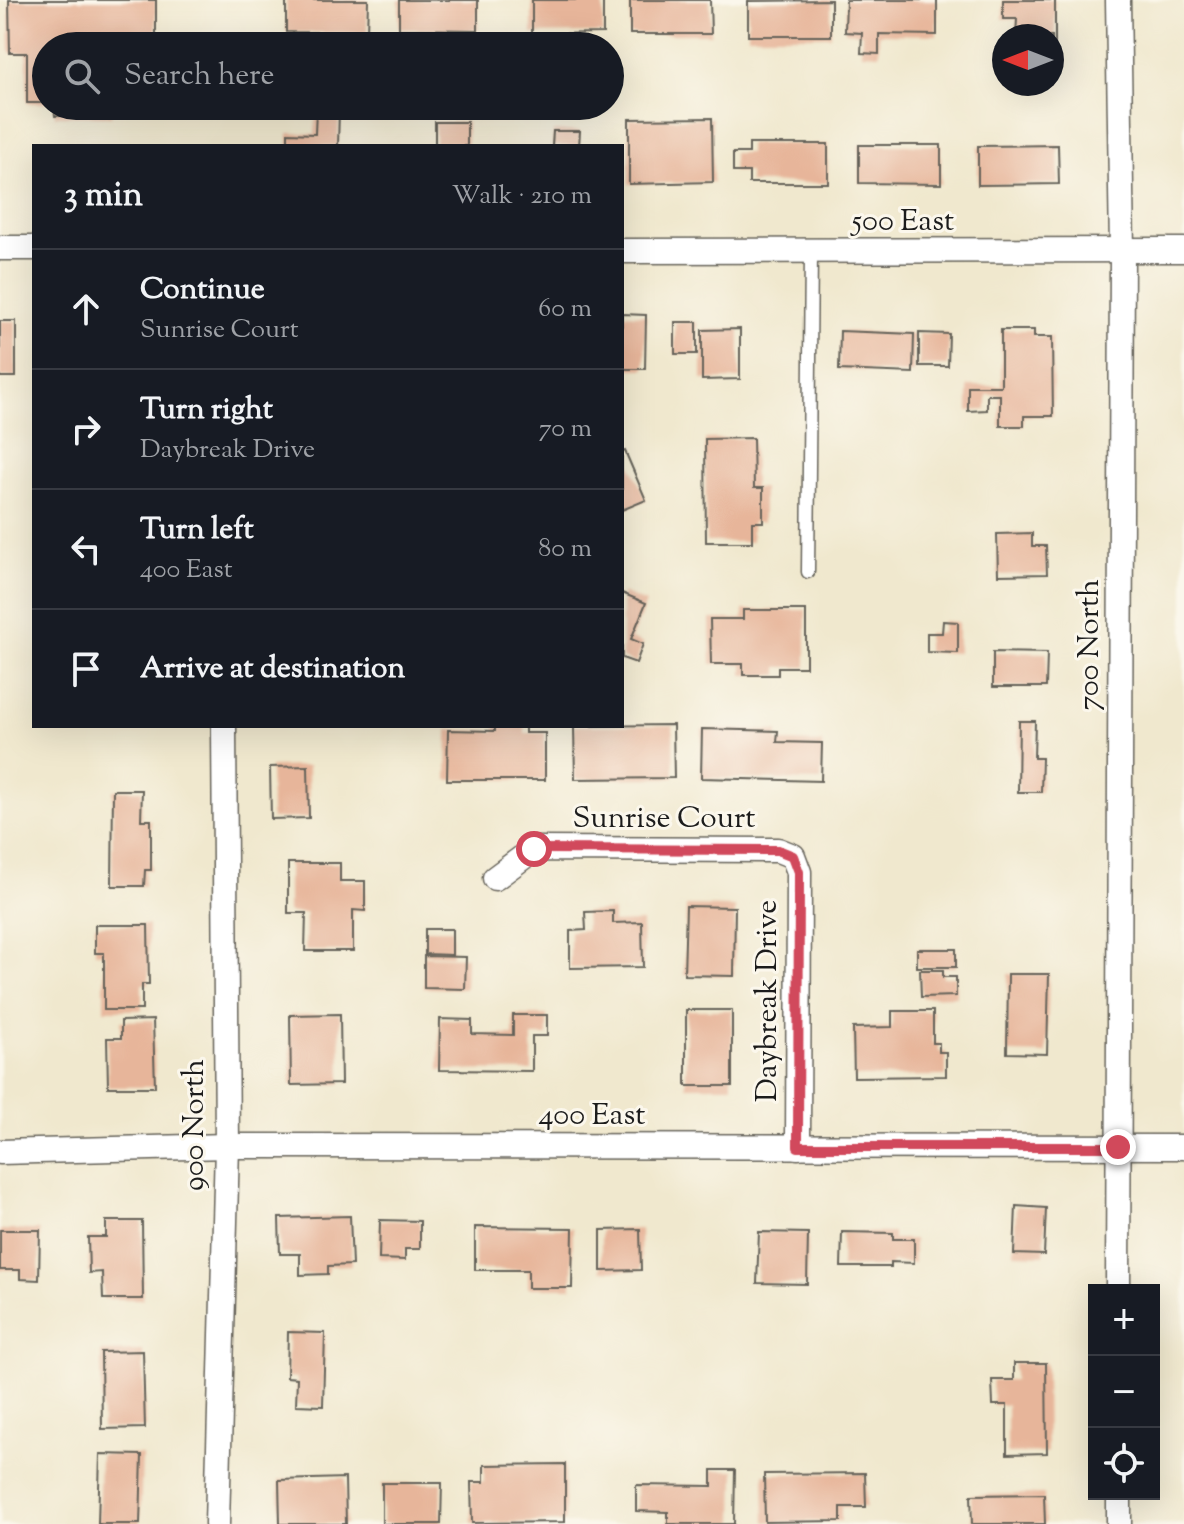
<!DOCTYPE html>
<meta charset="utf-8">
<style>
:root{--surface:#171b24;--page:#20242c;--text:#f1f3f6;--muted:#9ea1a6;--line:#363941}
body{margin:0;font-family:"Sorts Mill Goudy",serif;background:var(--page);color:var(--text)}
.controls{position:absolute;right:24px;bottom:24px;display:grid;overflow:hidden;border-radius:0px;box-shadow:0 8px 32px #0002}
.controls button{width:72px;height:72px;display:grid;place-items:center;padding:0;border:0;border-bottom:2px solid var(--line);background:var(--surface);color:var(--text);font:40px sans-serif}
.compass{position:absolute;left:992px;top:24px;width:72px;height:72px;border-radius:50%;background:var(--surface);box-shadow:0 8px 32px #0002;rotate:270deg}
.stop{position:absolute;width:24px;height:24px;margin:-18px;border:6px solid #d1495b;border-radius:50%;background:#fff}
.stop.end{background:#d1495b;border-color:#fff;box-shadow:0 2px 8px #0008}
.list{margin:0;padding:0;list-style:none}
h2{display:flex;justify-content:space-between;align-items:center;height:104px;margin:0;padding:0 32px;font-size:34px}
h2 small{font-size:26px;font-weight:400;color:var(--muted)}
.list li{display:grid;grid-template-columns:52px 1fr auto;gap:24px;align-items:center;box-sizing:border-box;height:120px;padding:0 32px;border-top:2px solid var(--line)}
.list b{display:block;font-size:30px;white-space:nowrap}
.list p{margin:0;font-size:26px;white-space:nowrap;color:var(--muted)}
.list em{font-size:26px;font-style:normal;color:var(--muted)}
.icon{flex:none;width:44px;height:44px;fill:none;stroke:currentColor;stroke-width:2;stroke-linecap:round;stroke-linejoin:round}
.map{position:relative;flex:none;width:1184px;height:1524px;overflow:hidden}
.search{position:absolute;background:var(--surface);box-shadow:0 8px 32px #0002;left:32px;top:32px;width:592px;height:88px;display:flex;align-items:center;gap:20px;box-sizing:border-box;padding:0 28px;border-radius:44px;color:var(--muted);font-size:30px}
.panel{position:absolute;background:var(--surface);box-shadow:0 8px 32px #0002;left:32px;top:144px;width:592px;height:584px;border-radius:0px}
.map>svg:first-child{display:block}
.building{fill:#e7b59a}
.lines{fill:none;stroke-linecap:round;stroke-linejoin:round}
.lane-casing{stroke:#66635a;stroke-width:15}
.street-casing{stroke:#66635a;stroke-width:27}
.lane{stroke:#fff;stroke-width:12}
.street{stroke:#fff;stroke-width:24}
.route{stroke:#d1495b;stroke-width:10}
.labels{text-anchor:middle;stroke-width:6;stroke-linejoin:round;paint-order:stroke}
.street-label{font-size:30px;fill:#1c1c1c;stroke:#fbf7ec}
</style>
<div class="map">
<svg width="1184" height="1524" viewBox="0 0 1184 1524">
<rect width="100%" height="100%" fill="#fbf7ec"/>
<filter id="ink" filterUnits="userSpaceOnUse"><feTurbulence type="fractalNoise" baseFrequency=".0125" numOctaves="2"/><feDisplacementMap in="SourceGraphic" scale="16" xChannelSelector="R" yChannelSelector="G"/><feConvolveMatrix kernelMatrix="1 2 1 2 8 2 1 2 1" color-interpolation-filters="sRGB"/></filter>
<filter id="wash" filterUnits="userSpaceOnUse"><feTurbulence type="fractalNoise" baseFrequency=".006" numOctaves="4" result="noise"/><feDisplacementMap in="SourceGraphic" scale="32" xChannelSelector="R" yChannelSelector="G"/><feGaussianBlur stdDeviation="1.8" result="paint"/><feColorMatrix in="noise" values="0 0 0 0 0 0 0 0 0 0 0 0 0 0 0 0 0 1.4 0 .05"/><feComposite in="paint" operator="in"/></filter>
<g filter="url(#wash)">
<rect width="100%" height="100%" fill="#f0e8ce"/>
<g id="blocks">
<!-- building -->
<g class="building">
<path d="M9,0H156V46H46V103H27V53H10Z"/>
<path d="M286,0H368L367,33L286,32Z"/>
<path d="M399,0H478V30L399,29Z"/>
<path d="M532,0H603V33L532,34Z"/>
<path d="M630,0H710L711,34H630Z"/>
<path d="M831,0V36H748V1Z"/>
<path d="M846,0H937V35L879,34V54L861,53L862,33L845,32Z"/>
<path d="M1003,0H1055V43H1052V36H1016L1017,19H1003Z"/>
<path d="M54,106H112V116H55Z"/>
<path d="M316,110H339L338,146H288V133L315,134Z"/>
<path d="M712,118L713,182L629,184V119Z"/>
<rect x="435" y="122" width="32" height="24"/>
<path d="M553,131H580L579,146H552Z"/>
<path d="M749,144H828V183H749V172H733V153H749Z"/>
<path d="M859,145H941V184L859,183Z"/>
<path d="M1058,145L1059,184L978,185V146Z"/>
<path d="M622,314L646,315L645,369H622Z"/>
<rect x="0" y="321" width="16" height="56"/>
<rect x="675" y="322" width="22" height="32"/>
<path d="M740,329V379L702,380V330Z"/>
<path d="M1001,330H1034V337H1052L1053,416H1024V426H1000V395H987V410L968,411V386H1001Z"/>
<path d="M840,331L914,334L913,373L839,370Z"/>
<path d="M919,333L949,334L948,366H919Z"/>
<path d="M753,438L754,488H763V522H752V542H706L705,439Z"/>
<path d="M625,451L646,500L622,510V452Z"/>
<path d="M1032,533V546H1046L1047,574L998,575L997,534Z"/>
<path d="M622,593L646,603L631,639L643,644L636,663L622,658Z"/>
<path d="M743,610H806V667H778V675H743V664H711L710,619H743Z"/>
<path d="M943,621L958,622V653L927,652V633H942Z"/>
<path d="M993,652L1047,653L1046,687H993Z"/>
<path d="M1019,721H1035L1034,758H1042L1041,792H1018Z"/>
<path d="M673,725L674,778L575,779L574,726Z"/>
<path d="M495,726H525V733H545V780H447L448,730L495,731Z"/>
<path d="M702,729L778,731L777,742L822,743L821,781L701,778Z"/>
<path d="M308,766L309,818L271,819L270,767Z"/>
<path d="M113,790H142L141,820H151V870H145L144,886H112Z"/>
<path d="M288,863H340V881H365V911L353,910V951H305L306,913H288Z"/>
<path d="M686,906L735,907L734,976L684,975Z"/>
<path d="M613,911V923L642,922L643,967L570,968V931L586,930L585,912Z"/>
<path d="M95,925H148L149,984H142V1010H104V953H95Z"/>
<path d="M425,929H452V955L425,954Z"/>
<rect x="917" y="949" width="39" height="18"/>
<path d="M424,956L466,957L465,989L424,988Z"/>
<path d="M920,970H943V977H956V996L921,997Z"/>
<path d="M1008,974H1049L1047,1054L1007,1053Z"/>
<rect x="686" y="1010" width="46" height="76"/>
<path d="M892,1011H933V1043H939V1052H946V1076L854,1077L853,1028L892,1027Z"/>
<path d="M340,1014L341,1084L291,1085L290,1015Z"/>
<path d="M513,1015H547V1036H532V1071L439,1070L440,1019L472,1020V1034L513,1035Z"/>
<path d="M153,1020L155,1087H108L107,1038H121V1021Z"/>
<path d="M1016,1206L1046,1208L1044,1255L1014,1254Z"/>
<path d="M350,1216L352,1265L328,1266V1274L300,1275V1254H280L279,1218Z"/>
<path d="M380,1220L420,1221V1249H405V1260L379,1259Z"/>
<path d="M106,1221H142L143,1299H103L102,1272L89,1273L88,1237H106Z"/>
<path d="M475,1227L573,1228L572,1288H528V1270H475Z"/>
<path d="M640,1229L641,1270L601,1271V1230Z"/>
<path d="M0,1230H40L39,1280L20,1279V1270H0Z"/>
<path d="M759,1232L808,1233L807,1284L757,1283Z"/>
<path d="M842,1232L893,1233V1239H914V1263L891,1262V1267H841Z"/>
<path d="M288,1332L325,1333L323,1406L296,1405L297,1378L287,1377Z"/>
<path d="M143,1351L145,1428L102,1429L101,1352Z"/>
<path d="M1014,1363H1046L1047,1453L1007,1454V1405H993L992,1380H1014Z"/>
<path d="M100,1454L142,1455L140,1524H98Z"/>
<path d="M565,1464V1522L472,1523L471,1482H484V1465Z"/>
<path d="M712,1470H735L734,1524H668V1512L636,1511V1485L712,1486Z"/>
<path d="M865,1473L866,1507H841V1521L765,1522L764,1474Z"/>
<path d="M345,1478L346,1524H280L279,1480Z"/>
<path d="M382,1483H442L441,1524H382Z"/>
<path d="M1044,1494L1045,1524H972L971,1495Z"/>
</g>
</g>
</g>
<g filter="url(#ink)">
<use href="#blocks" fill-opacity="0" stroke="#66635a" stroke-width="2"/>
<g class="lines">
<defs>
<path id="lane" d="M808,572L811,253"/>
<g id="street">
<path d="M0,248H34"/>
<path d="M622,251L1184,250"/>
<path d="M495,878L534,849L778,850L793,856L799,872L798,1147"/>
<path d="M0,1152L227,1146L1184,1147"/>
<path d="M1118,1290L1122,250L1118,0"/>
<path d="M1119,1494V1524"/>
<path d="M217,1524L227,1146L224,726"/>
</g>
</defs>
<!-- lane casing -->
<use href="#lane" class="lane-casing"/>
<!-- street casing -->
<use href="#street" class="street-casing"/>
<!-- lane -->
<use href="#lane" class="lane"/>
<!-- street -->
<use href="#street" class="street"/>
</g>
</g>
<g class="lines" filter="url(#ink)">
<!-- route -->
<path class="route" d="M534,849L778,850L793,856L799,872L798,1147H1118"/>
</g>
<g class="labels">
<!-- street labels -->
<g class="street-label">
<text x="903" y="230">500 East</text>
<text transform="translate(1088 645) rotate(-90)" y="10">700 North</text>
<text x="664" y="827">Sunrise Court</text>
<text transform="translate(766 1001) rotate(-90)" y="10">Daybreak Drive</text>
<text x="592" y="1124">400 East</text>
<text transform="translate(193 1125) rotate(-90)" y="10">900 North</text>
</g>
</g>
</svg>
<div class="controls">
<button>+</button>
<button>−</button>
<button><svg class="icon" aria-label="locate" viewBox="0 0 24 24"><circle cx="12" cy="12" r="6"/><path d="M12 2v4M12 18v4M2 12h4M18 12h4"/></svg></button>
</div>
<svg class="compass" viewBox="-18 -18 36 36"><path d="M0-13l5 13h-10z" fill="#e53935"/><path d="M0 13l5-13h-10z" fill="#9ea1a6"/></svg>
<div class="stop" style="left:534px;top:849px"></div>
<div class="stop end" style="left:1118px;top:1147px"></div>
<div class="search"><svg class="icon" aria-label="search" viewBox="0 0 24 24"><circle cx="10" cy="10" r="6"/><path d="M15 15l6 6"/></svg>Search here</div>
<section class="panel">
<h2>3 min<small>Walk · 210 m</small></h2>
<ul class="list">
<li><svg class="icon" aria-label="ahead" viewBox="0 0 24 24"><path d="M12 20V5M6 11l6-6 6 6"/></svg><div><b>Continue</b><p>Sunrise Court</p></div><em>60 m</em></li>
<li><svg class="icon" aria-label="right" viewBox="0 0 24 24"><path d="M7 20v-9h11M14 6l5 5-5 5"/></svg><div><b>Turn right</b><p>Daybreak Drive</p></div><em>70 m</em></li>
<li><svg class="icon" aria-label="left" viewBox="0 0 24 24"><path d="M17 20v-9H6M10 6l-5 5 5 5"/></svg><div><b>Turn left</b><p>400 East</p></div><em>80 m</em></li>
<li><svg class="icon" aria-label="arrive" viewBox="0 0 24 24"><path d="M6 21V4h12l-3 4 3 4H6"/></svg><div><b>Arrive at destination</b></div></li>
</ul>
</section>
</div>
